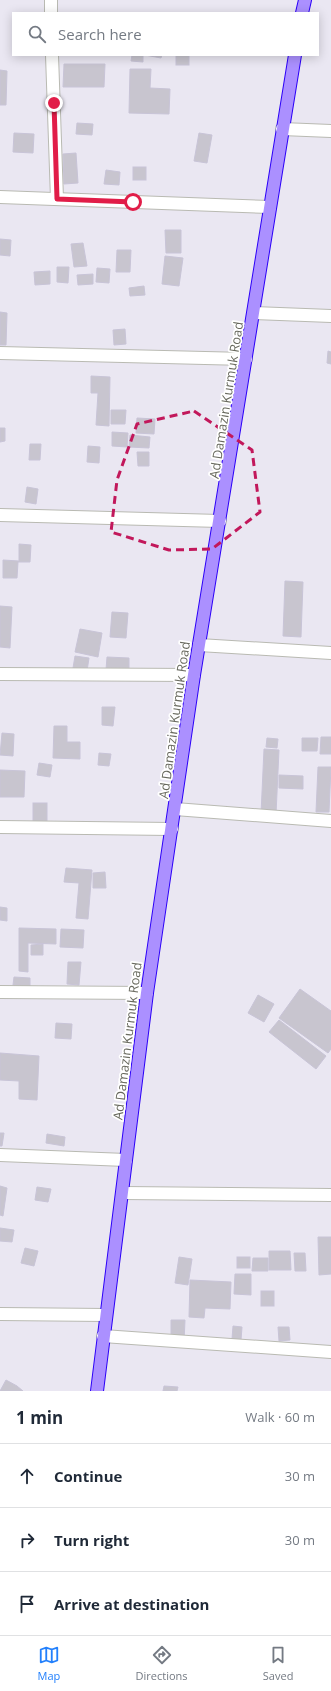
<!DOCTYPE html>
<meta charset="utf-8">
<style>
:root{--surface:#fff;--page:#f6f6f7;--text:#1f2937;--muted:#747a83;--line:#e0e1e3;--accent:#2380fc}
body{margin:0;font-family:"Open Sans",sans-serif;background:var(--page);color:var(--text)}
.stop{position:absolute;width:12px;height:12px;margin:-9px;border:3px solid #e11d48;border-radius:50%;background:#fff}
.stop.end{background:#e11d48;border-color:#fff;box-shadow:0 1px 4px #0008}
.list{margin:0;padding:0;list-style:none}
h2{display:flex;justify-content:space-between;align-items:center;height:52px;margin:0;padding:0 16px;font-size:17px}
h2 small{font-size:13px;font-weight:400;color:var(--muted)}
.list li{display:grid;grid-template-columns:26px 1fr auto;gap:12px;align-items:center;box-sizing:border-box;height:64px;padding:0 16px;border-top:1px solid var(--line)}
.list b{display:block;font-size:15px;white-space:nowrap}
.list em{font-size:13px;font-style:normal;color:var(--muted)}
.icon{flex:none;width:22px;height:22px;fill:none;stroke:currentColor;stroke-width:2;stroke-linecap:round;stroke-linejoin:round}
.map{position:relative;flex:none;width:331px;height:1391px;overflow:hidden}
.search{position:absolute;background:var(--surface);box-shadow:0 2px 10px #0003;left:12px;right:12px;top:12px;height:44px;display:flex;align-items:center;gap:10px;box-sizing:border-box;padding:0 14px;border-radius:0px;color:var(--muted);font-size:15px}
.sheet{height:244px;background:var(--surface)}
nav{display:flex;justify-content:space-around;align-items:center;box-sizing:border-box;height:56px;border-top:1px solid var(--line);background:var(--surface);font-size:11px;color:var(--muted)}
nav a{display:grid;justify-items:center;gap:2px}
nav .on{color:var(--accent)}
.map>svg:first-child{display:block}
.building{fill:#c8c5cf;stroke:#c8c4d7}
.lines{fill:none;stroke-linecap:round;stroke-linejoin:round}
.minor-casing{stroke:#b9bab2;stroke-width:14}
.highway-casing{stroke:#2c00f8;stroke-width:14}
.minor{stroke:#fff;stroke-width:12}
.highway{stroke:#ab90ff;stroke-width:12}
.route{stroke:#e11d48;stroke-width:5}
.marked{fill:none;stroke:#c2185b;stroke-width:3;stroke-dasharray:8 5;stroke-linejoin:round}
.labels{text-anchor:middle;stroke-width:3.5;stroke-linejoin:round;paint-order:stroke}
.street-label{font-size:13px;fill:#68695e;stroke:#fff}
</style>
<div class="map">
<svg width="331" height="1391" viewBox="0 0 331 1391">
<rect width="100%" height="100%" fill="#eae7f2"/>
<!-- building -->
<g class="building">
<path d="M132,55H143V62L131,61Z"/>
<path d="M145,55H162L161,58Z"/>
<rect x="176" y="55" width="13" height="10"/>
<path d="M64,64H105L104,87H63Z"/>
<path d="M130,69H151L150,88L170,89L169,114L129,113Z"/>
<path d="M0,70L7,71L6,105H0Z"/>
<path d="M77,123L93,124L92,135L76,134Z"/>
<path d="M14,133L34,134L33,153L13,152Z"/>
<path d="M199,133L212,135L207,163L194,161Z"/>
<path d="M76,153L78,183L64,184L63,154Z"/>
<rect x="133" y="167" width="13" height="13"/>
<path d="M106,170L120,172L119,185L104,184Z"/>
<path d="M165,230H181V253H166Z"/>
<path d="M0,239L11,240L10,256L0,255Z"/>
<path d="M83,243L87,266L74,267L71,244Z"/>
<path d="M117,250H131L130,272H116Z"/>
<path d="M165,256L183,258L179,286L162,284Z"/>
<path d="M57,267H69L68,283L57,282Z"/>
<path d="M97,268L110,269L109,283L96,282Z"/>
<path d="M50,271V284L35,285L34,272Z"/>
<path d="M93,274V284L78,285L77,275Z"/>
<path d="M144,286L145,295L130,296L129,288Z"/>
<path d="M0,312L7,313L6,345H0Z"/>
<path d="M125,329L126,344L114,345L113,330Z"/>
<path d="M328,351L331,352V364L327,363Z"/>
<path d="M91,376L110,377L109,426L96,425L98,393H91Z"/>
<path d="M111,410H126L125,424H111Z"/>
<path d="M137,418L155,419L154,434L136,433Z"/>
<path d="M0,428H5V441L0,442Z"/>
<path d="M112,432L128,433L127,447L112,446Z"/>
<path d="M130,435L150,437L149,448L129,447Z"/>
<path d="M30,444H41L40,460H29Z"/>
<path d="M88,446L100,447L99,463L87,462Z"/>
<path d="M137,452H149V466H138Z"/>
<path d="M27,487L38,489L36,504L25,502Z"/>
<path d="M19,544L31,545L30,562H18L17,578H3V560L19,561Z"/>
<path d="M285,581L303,582L301,637L283,636Z"/>
<path d="M0,606L12,607L10,648L0,647Z"/>
<path d="M112,612L128,613L126,638L110,637Z"/>
<path d="M80,629L102,633L98,657L75,652Z"/>
<path d="M75,656L89,658L87,671L73,668Z"/>
<path d="M107,657L129,658V671L106,670Z"/>
<path d="M102,707H115L113,726L102,725Z"/>
<path d="M54,726H67V742H80V759L53,758Z"/>
<path d="M2,733L14,734L13,756L0,755Z"/>
<path d="M321,737H331V754H320Z"/>
<path d="M267,738L278,739L277,748L266,747Z"/>
<path d="M302,738H318L317,751H302Z"/>
<path d="M264,749L279,750L276,814H261Z"/>
<path d="M99,753L111,754L109,766L98,765Z"/>
<path d="M39,763L52,765L50,777L37,775Z"/>
<path d="M318,767H331L329,812H316Z"/>
<path d="M0,770L25,771L24,797H0Z"/>
<path d="M279,775L303,776V789L279,788Z"/>
<rect x="33" y="803" width="14" height="21"/>
<path d="M66,868L92,870L88,919L76,918L79,883L64,882Z"/>
<path d="M105,872L106,888H93V873Z"/>
<path d="M0,907L7,908V921L0,920Z"/>
<path d="M19,928L56,929V944L28,943V972L19,971Z"/>
<path d="M61,929L84,930L83,948L60,947Z"/>
<path d="M43,944V955H31V945Z"/>
<path d="M68,962H81L79,985L67,984Z"/>
<path d="M14,977L30,978V986L13,985Z"/>
<path d="M300,989L331,1011V1049L328,1053L279,1018Z"/>
<path d="M258,995L274,1004L264,1022L248,1013Z"/>
<path d="M279,1020L326,1056L316,1069L269,1032Z"/>
<path d="M56,1023L72,1024L71,1039L55,1038Z"/>
<path d="M0,1053L39,1056L37,1100L19,1099V1081L0,1080Z"/>
<path d="M0,1133H4L2,1146H0Z"/>
<path d="M47,1134L65,1137L64,1146L46,1143Z"/>
<path d="M0,1186L7,1188L3,1216L0,1215Z"/>
<path d="M37,1187L51,1189L48,1202L35,1200Z"/>
<path d="M0,1228L14,1230L12,1242L0,1241Z"/>
<path d="M318,1237H331V1274L319,1275Z"/>
<path d="M25,1248L38,1251L34,1266L21,1263Z"/>
<path d="M269,1251H290L291,1270H269Z"/>
<path d="M294,1253H305L306,1271H295Z"/>
<path d="M179,1257L192,1259L188,1285L175,1283Z"/>
<rect x="237" y="1257" width="13" height="11"/>
<path d="M253,1258H268V1271H252Z"/>
<path d="M235,1274H251V1295L234,1294Z"/>
<path d="M190,1280L231,1282L230,1309L205,1308L204,1318L189,1317Z"/>
<rect x="261" y="1291" width="13" height="15"/>
<path d="M171,1320H185L184,1342L171,1341Z"/>
<path d="M233,1326L242,1327L241,1340L232,1339Z"/>
<path d="M278,1327H289L290,1340L279,1341Z"/>
<path d="M6,1380L17,1386L23,1391H0Z"/>
<path d="M164,1386L178,1387L177,1391H163Z"/>
</g>
<g class="lines">
<defs>
<g id="minor">
<path d="M51,0V13"/>
<path d="M52,55L57,199"/>
<path d="M282,129L331,131"/>
<path d="M0,197L270,207"/>
<path d="M254,313L331,316"/>
<path d="M0,353L246,359"/>
<path d="M0,515L220,521"/>
<path d="M199,645L331,653"/>
<path d="M0,674L194,675"/>
<path d="M175,809L331,821"/>
<path d="M0,827L172,829"/>
<path d="M0,992L147,993"/>
<path d="M0,1155L126,1160"/>
<path d="M123,1193L331,1195"/>
<path d="M0,1314L106,1315"/>
<path d="M103,1336L331,1352"/>
</g>
<g id="highway">
<path d="M302,13L305,0"/>
<path d="M97,1391L147,993L194,675L295,55"/>
</g>
</defs>
<!-- minor casing -->
<use href="#minor" class="minor-casing"/>
<!-- highway casing -->
<use href="#highway" class="highway-casing"/>
<!-- minor -->
<use href="#minor" class="minor"/>
<!-- highway -->
<use href="#highway" class="highway"/>
</g>
<g class="lines">
<!-- route -->
<path class="route" d="M54,103L57,199L133,202"/>
</g>
<!-- marked area -->
<path class="marked" d="M194,411L252,450L260,512L212,549L169,550L111,532L117,480L137,424Z"/>
<g class="labels">
<!-- street labels -->
<g class="street-label">
<text transform="translate(226 400) rotate(-81)" y="5">Ad Damazin Kurmuk Road</text>
<text transform="translate(174 720) rotate(-82)" y="5">Ad Damazin Kurmuk Road</text>
<text transform="translate(127 1041) rotate(-83)" y="5">Ad Damazin Kurmuk Road</text>
</g>
</g>
</svg>
<div class="stop" style="left:133px;top:202px"></div>
<div class="stop end" style="left:54px;top:103px"></div>
<div class="search"><svg class="icon" aria-label="search" viewBox="0 0 24 24"><circle cx="10" cy="10" r="6"/><path d="M15 15l6 6"/></svg>Search here</div>
</div>
<section class="sheet">
<h2>1 min<small>Walk · 60 m</small></h2>
<ul class="list">
<li><svg class="icon" aria-label="ahead" viewBox="0 0 24 24"><path d="M12 20V5M6 11l6-6 6 6"/></svg><div><b>Continue</b></div><em>30 m</em></li>
<li><svg class="icon" aria-label="right" viewBox="0 0 24 24"><path d="M7 20v-9h11M14 6l5 5-5 5"/></svg><div><b>Turn right</b></div><em>30 m</em></li>
<li><svg class="icon" aria-label="arrive" viewBox="0 0 24 24"><path d="M6 21V4h12l-3 4 3 4H6"/></svg><div><b>Arrive at destination</b></div></li>
</ul>
</section>
<nav>
<a class="on"><svg class="icon" aria-label="map" viewBox="0 0 24 24"><path d="M3 6l6-2 6 2 6-2v14l-6 2-6-2-6 2zM9 4v14M15 6v14"/></svg>Map</a>
<a><svg class="icon" aria-label="directions" viewBox="0 0 24 24"><path d="M12 3l9 9-9 9-9-9zM9 14v-3h6M13 9l2 2-2 2"/></svg>Directions</a>
<a><svg class="icon" aria-label="saved" viewBox="0 0 24 24"><path d="M7 4h10v16l-5-4-5 4z"/></svg>Saved</a>
</nav>
